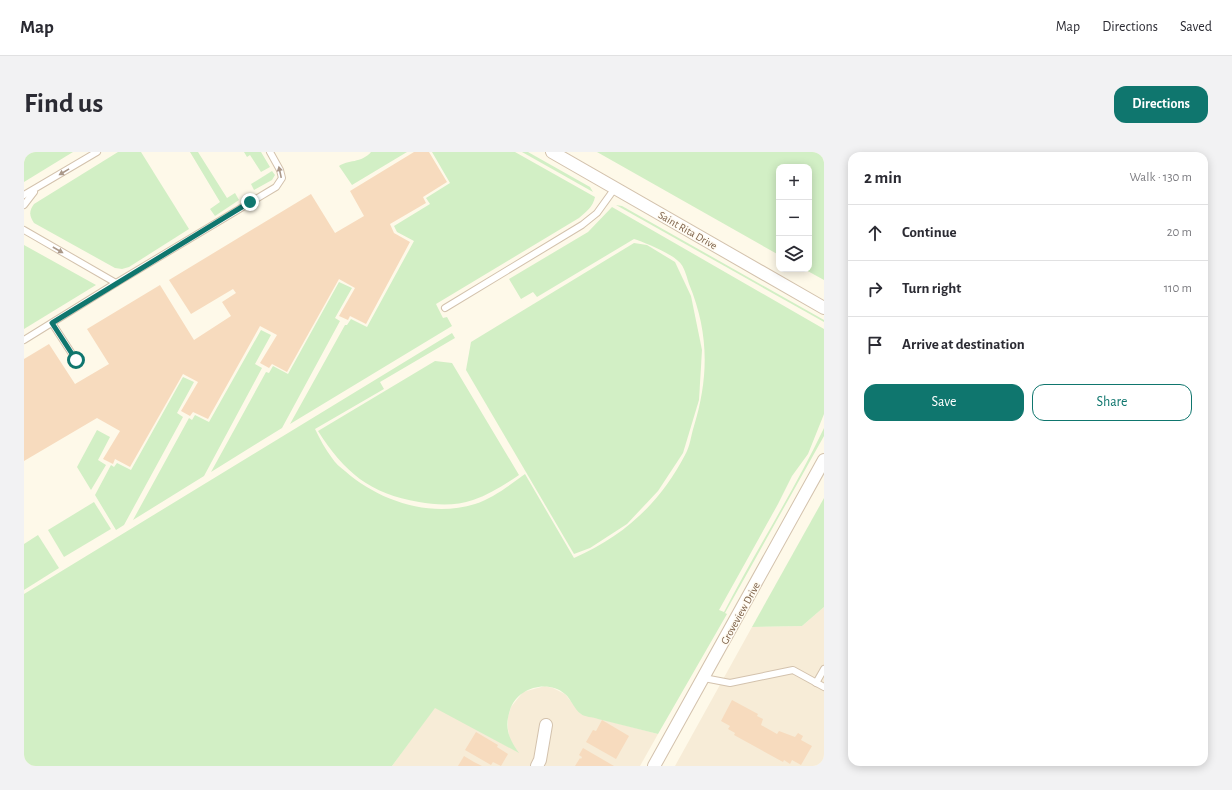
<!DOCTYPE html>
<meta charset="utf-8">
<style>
:root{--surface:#fff;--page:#f2f2f3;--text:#2b2b33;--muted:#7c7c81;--line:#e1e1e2;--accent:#0f766e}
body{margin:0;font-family:"Alegreya Sans",sans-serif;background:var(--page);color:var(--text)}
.controls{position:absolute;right:12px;top:12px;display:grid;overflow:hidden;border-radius:8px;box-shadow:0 2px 10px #0003}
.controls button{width:36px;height:36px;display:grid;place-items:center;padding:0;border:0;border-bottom:1px solid var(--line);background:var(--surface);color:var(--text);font:20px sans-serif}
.stop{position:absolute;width:12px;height:12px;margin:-9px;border:3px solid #0f766e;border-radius:50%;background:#fff}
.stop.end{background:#0f766e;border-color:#fff;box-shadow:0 1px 4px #0008}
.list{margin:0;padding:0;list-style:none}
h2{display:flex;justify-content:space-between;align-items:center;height:52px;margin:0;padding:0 16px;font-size:17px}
h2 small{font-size:13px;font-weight:400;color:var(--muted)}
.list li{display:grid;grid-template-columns:26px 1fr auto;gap:12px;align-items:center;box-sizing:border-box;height:56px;padding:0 16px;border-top:1px solid var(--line)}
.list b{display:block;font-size:15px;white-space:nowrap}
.list em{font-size:13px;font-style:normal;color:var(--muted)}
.actions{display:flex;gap:8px;padding:12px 16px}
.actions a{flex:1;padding:9px 0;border:1px solid var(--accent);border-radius:12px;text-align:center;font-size:14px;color:var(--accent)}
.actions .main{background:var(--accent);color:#fff}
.icon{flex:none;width:22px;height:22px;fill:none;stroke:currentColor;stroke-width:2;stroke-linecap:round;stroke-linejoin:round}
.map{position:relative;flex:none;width:800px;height:614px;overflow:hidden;border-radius:12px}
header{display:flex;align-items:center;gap:24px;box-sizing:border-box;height:56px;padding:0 20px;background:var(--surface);border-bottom:1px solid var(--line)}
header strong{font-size:19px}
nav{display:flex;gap:22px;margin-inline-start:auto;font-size:14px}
.intro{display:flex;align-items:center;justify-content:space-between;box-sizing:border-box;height:96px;padding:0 24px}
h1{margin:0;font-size:28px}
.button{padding:10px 18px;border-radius:12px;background:var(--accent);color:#fff;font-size:14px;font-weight:700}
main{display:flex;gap:24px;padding:0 24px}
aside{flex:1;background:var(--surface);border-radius:12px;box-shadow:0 2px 10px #0003}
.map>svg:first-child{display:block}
.residential{fill:#f7ecd7}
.green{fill:#d2efc5}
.building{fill:#f7dbbe}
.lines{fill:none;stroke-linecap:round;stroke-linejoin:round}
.service-casing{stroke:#d3c2ad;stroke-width:8}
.minor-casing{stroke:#d3c2ad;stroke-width:14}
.service{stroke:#fff;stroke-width:6}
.minor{stroke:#fff;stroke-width:12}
.oneway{fill:#aa9889}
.route{stroke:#0f766e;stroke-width:5}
.labels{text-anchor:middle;stroke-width:3;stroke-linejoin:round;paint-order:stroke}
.street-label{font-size:11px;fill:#7d6149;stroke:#fffbf2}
</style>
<header>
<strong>Map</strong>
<nav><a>Map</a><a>Directions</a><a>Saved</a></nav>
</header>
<div class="intro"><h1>Find us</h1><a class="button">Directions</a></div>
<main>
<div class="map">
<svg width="800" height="614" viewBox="0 0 800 614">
<rect width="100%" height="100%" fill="#fef9e9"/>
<!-- residential -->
<g class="residential">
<path d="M800,455V614H651L728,475L778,474Z"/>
<path d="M521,534L529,536L541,542L557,562L634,582L616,614H368L411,555L494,600L486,588L484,577V565L487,555L499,540Z"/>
</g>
<!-- green -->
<g class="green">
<path d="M0,0H49L0,30Z"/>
<path d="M94,0H117L165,77L105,115L98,117L91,116L10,71C5,63 5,59 10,52Z"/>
<path d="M166,0H174L203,46L211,41L215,48L191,64L186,57L196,50Z"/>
<path d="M220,0H237L246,15L237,20L226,3L223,5Z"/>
<path d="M347,0H383L328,33L315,14C323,8 338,11 347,0Z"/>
<path d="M408,0H491L571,45C569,55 562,60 555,66L412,152L419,166L423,165L428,174L266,272L321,173H323L327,167L343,175L390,89L373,80L370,74L406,52L402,46L426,31Z"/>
<path d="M498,0H504L566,35L569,40Z"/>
<path d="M573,0H800V128L780,117H785V15H755V103Z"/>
<path d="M248,19L251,23L248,28L230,38L227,32Z"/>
<path d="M592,53L598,54L800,168V170Z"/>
<path d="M588,55L800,177V262L784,302L768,324L754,352L695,458L700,460C732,398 770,339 800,276V284L701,461L703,462L634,582C614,577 594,572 574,567C569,565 560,565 557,562C550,557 547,547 541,542C523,527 493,536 486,558C480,576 485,587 495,601L411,556L368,614H0V442L428,181L431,186L356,230L360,237L291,277C296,287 301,297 308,306C311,311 316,315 321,319C355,349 406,366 451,352C469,346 486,333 501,322L550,406C600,384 636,351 661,303C666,295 667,283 670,274C685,225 685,180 665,132C663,126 661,117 657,112C651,103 620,90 610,87L513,145L509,140L497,147L485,127L564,80Z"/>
<path d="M610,91L623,93L651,110L667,144L678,198L675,248L659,301L634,339L603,372L566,396L550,402L442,218L447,190Z"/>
<path d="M0,93L72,133L0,177Z"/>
<path d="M315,130L328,136L311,166L316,169L258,276L187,320L242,220L245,221L249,214L264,222Z"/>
<path d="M237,178L247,183L231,212L238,216L180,324L109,368L165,266L168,268L171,263L185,270Z"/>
<path d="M411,209L428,211L495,323C480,333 466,342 449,348C432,354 412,353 395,350C346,342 320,320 294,279Z"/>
<path d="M159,225L170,230L153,261L159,265L100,373L92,378L71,343L87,313L90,315L93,311L107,318Z"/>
<path d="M73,278L86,285L74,308L82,313L67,338L53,315Z"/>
<path d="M800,346V455L778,474L728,475Z"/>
<path d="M70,350L87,377L40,405L24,378Z"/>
<path d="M14,383L35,416L0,438V392Z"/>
</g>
<!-- building -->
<g class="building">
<path d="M390,0H405L423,30L399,45L402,51L366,72L370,81L386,90L342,172L326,164L324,168L315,164L331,136L315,127L263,220L248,212L245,216L236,211L253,183L236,174L184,267L169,260L166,264L157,259L174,230L159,222L106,315L91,307L89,312L79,307L96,279L73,266L0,309V207L25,192L51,232L85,212L63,177L136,133L170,188L207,164L198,150L212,141L209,137L167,162L145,128L287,42L311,81L340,64L326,39Z"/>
<path d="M708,548L734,562L733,564L739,567L737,573L753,582L755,579L771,585L774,581L779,584L777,588L788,594L777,613L768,608L766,612L760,608L759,610L710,583L711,581L704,577L706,574L697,569Z"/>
<path d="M578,568L605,584L592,607L562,590L569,578L572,579Z"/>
<path d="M452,580L474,593L473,595L484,602L477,614L469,610L467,613L441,598Z"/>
<path d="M559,596L590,614H551L556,606L557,607L558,605L555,603Z"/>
<path d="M440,604L450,610L458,614H434Z"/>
</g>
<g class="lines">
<defs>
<g id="service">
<path d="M0,43L73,0"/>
<path d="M0,53L10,40"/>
<path d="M0,78L92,131L252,35L258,26L256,18L246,0"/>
<path d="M421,156L558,73L573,61L591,36"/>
<path d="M28,171L52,208"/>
<path d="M0,188L92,131"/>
<path d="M680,526L706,531L769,518L800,535"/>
<path d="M792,531L800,517"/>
</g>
<g id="minor">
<path d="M528,0L800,156"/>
<path d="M513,614L516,608L522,573"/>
<path d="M630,614L800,308"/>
</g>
</defs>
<!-- service casing -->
<use href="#service" class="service-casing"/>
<!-- minor casing -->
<use href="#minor" class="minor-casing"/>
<!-- service -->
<use href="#service" class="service"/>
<!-- minor -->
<use href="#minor" class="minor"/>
</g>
<!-- one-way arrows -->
<defs><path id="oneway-solid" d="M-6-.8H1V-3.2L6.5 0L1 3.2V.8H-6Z"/></defs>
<g class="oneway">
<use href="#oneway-solid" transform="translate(40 20) rotate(149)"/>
<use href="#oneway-solid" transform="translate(256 20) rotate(-102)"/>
<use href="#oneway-solid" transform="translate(34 98) rotate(30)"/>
</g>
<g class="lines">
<!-- route -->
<path class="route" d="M52,208L28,171L226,50"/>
</g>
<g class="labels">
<!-- street labels -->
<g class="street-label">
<text transform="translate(664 78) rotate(30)" y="4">Saint Rita Drive</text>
<text transform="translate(716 461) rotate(-61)" y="4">Groveview Drive</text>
</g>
</g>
</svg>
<div class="controls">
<button>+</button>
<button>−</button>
<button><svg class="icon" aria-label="layers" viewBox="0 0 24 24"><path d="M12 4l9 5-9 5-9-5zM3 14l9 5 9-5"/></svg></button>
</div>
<div class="stop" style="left:52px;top:208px"></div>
<div class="stop end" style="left:226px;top:50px"></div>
</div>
<aside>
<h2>2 min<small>Walk · 130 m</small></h2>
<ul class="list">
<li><svg class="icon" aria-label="ahead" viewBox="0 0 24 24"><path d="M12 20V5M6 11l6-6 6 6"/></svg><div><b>Continue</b></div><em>20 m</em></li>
<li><svg class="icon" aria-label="right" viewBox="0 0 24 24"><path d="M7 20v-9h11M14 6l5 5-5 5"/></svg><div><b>Turn right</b></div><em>110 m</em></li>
<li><svg class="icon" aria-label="arrive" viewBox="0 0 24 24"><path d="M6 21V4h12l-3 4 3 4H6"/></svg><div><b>Arrive at destination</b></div></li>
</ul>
<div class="actions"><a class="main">Save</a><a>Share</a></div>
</aside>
</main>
